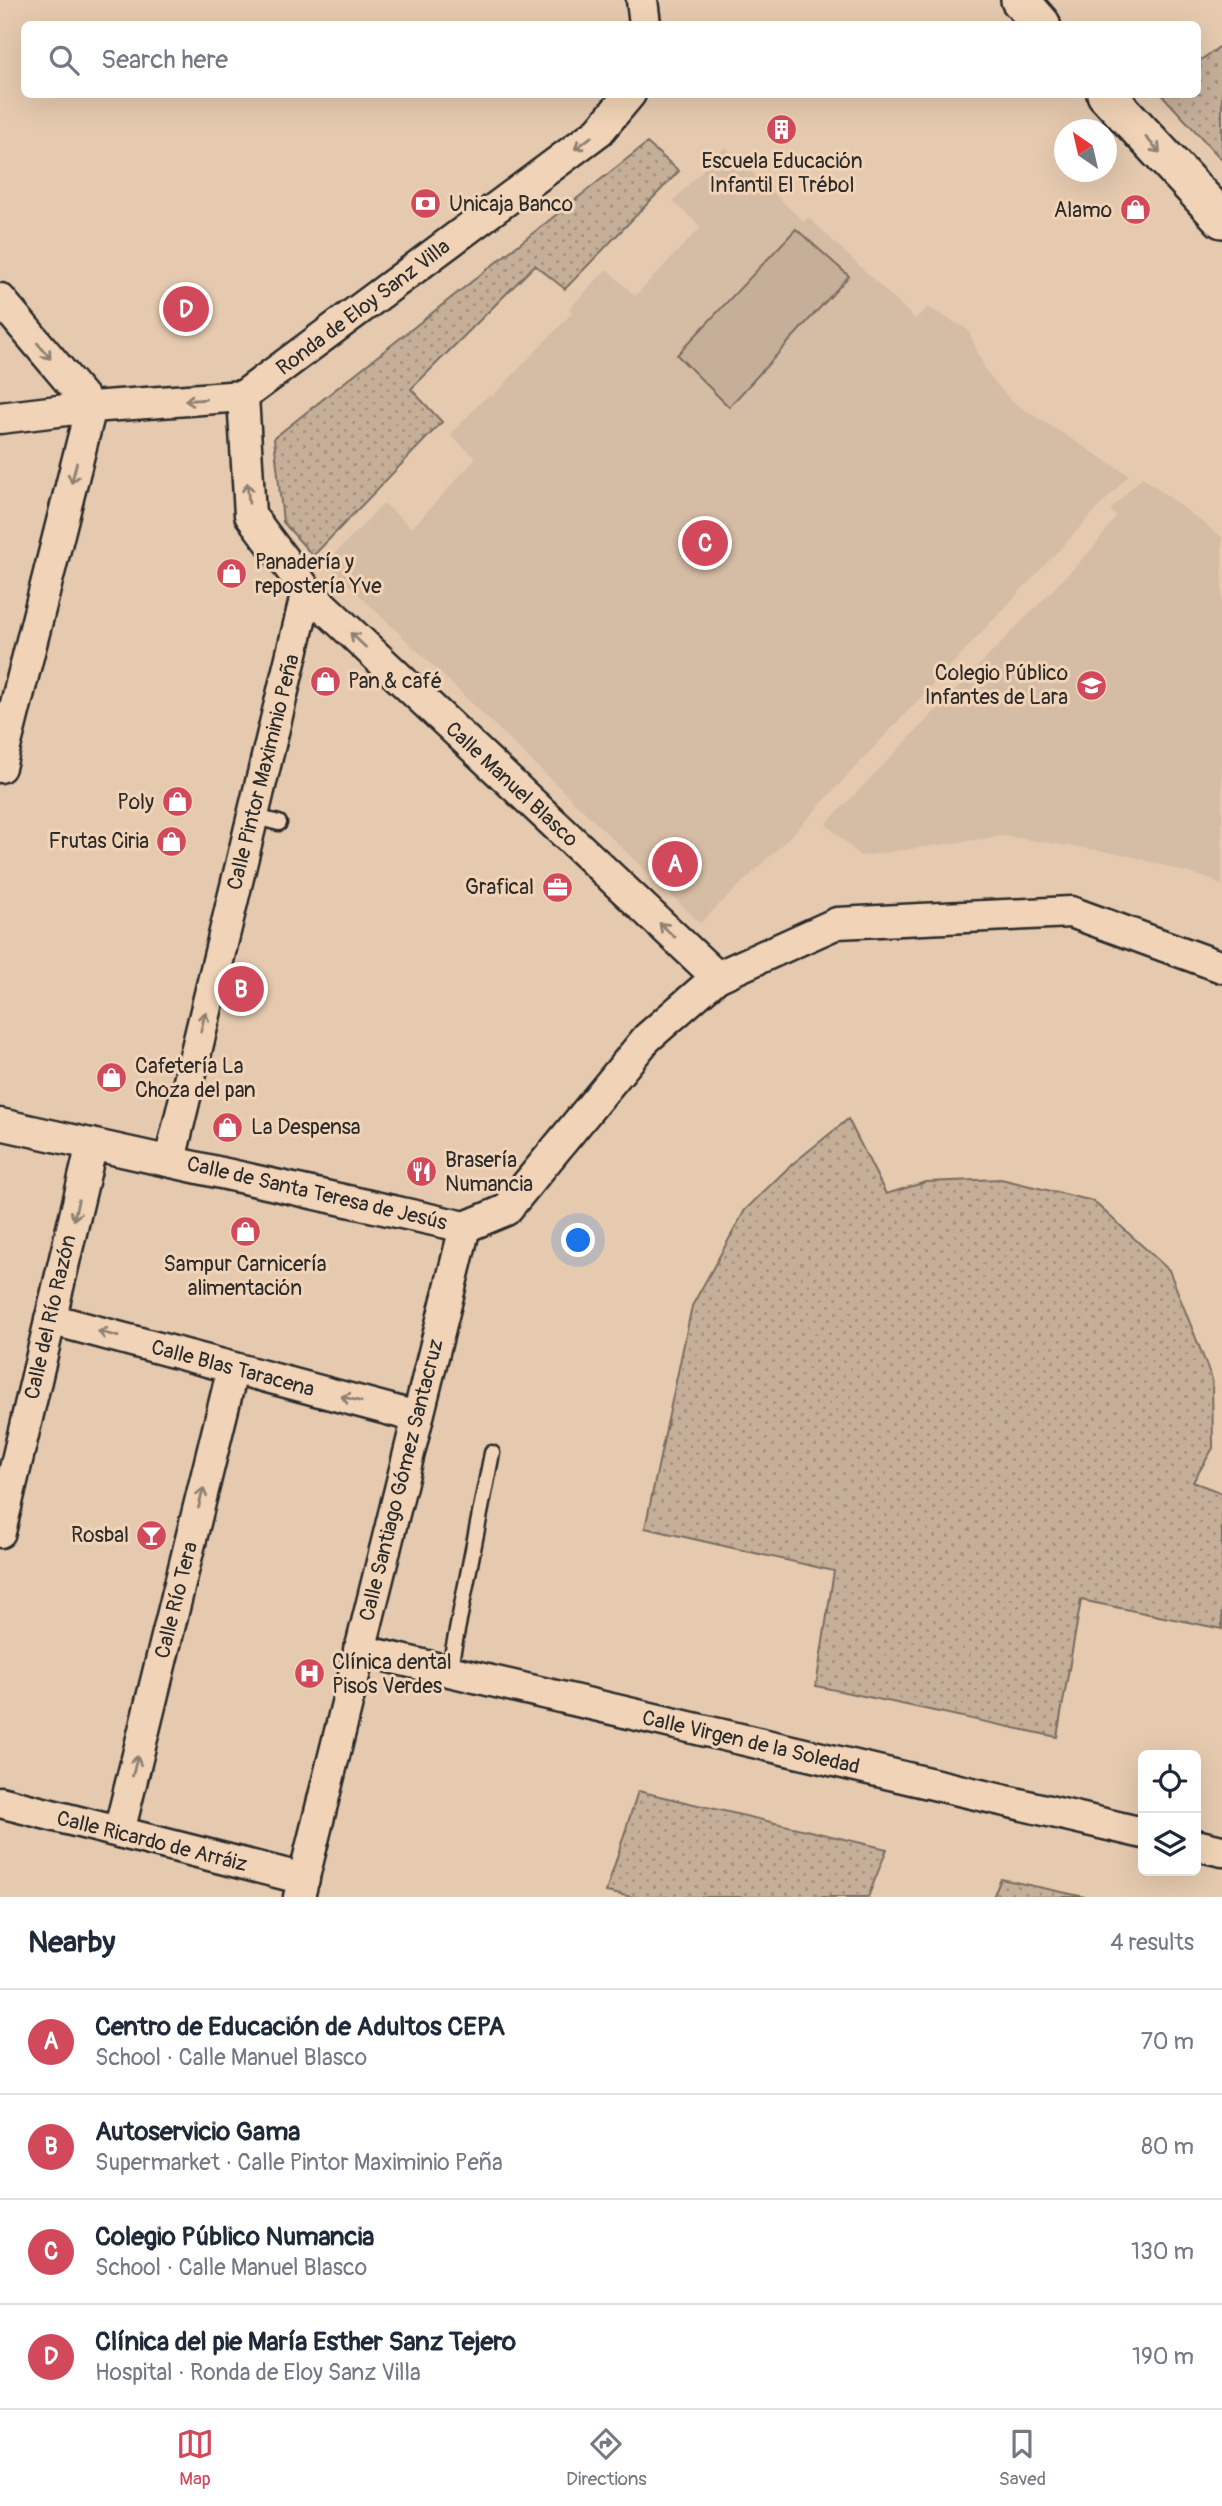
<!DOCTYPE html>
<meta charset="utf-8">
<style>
:root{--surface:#fff;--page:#f6f6f7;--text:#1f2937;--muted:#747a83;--line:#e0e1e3;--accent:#d1495b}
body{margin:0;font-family:Pangolin,sans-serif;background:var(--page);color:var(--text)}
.controls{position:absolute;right:21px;bottom:21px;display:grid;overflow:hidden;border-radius:10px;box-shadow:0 7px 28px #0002}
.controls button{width:63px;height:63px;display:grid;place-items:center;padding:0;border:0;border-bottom:2px solid var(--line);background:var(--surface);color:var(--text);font:35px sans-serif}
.compass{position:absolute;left:1054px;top:119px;width:63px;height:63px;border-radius:50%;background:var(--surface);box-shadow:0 7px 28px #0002;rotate:326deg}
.you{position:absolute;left:579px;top:1241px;width:24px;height:24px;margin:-18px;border:5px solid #fff;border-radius:50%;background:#1a73e8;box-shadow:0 0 0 10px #1a73e833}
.badge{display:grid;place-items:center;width:46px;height:46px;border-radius:50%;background:var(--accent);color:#fff;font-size:23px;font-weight:700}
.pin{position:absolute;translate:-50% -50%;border:4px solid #fff;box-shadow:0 2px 7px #0006}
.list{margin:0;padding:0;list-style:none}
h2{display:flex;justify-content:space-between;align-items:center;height:91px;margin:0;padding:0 28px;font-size:30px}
h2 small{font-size:23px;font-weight:400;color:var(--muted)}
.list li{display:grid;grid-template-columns:46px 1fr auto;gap:21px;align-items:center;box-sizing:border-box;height:105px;padding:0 28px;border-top:2px solid var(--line)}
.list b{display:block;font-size:26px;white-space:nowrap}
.list p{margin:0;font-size:23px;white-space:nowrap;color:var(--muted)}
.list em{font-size:23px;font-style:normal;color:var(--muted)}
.icon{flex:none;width:38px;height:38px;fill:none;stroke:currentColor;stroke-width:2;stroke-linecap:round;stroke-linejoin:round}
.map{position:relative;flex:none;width:1222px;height:1897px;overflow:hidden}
.search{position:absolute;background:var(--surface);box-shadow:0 7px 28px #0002;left:21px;right:21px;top:21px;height:77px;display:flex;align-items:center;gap:18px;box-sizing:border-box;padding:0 24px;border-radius:10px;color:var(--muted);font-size:26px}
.sheet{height:511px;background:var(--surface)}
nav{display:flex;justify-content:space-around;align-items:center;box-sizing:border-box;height:98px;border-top:2px solid var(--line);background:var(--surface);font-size:19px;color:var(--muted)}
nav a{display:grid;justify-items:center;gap:4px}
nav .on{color:var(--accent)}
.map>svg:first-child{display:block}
.built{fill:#d5bca4}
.green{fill:url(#green-dots);stroke:#786d62;stroke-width:2}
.pitch{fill:#c6af99;stroke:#786d62;stroke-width:2}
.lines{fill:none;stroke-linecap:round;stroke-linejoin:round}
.service-casing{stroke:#2b2b2b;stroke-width:19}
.minor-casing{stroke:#2b2b2b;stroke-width:35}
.tertiary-casing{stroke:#2b2b2b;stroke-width:42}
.service{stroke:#f1d4b7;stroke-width:14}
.minor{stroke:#f1d4b7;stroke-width:30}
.tertiary{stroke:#f1d4b7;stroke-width:37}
.oneway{stroke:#8e8071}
.labels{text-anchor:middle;stroke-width:6;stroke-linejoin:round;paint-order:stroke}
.poi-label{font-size:21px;fill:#2b2b2b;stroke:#f1d4b7;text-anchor:start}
.street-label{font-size:21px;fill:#2b2b2b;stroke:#f1d4b7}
</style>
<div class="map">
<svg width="1222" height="1897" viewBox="0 0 1222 1897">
<defs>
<pattern id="green-dots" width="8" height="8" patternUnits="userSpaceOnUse" patternTransform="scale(1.75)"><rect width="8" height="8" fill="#c6af99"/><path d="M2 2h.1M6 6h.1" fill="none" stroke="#a18f7d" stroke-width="1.8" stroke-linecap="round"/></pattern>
</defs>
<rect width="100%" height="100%" fill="#e5caaf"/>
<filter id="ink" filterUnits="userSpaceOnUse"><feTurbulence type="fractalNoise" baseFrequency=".0143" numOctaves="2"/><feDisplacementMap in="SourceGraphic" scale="14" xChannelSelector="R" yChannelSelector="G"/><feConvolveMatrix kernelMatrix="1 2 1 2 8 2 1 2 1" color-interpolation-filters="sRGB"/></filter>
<g filter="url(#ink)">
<!-- built -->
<g class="built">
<path d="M725,147L804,222L808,217L915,319L928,307L968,330L986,371L1011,401L1129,475L788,839L700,923L326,563L384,503L412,528L476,458L450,435L488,395L492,397L572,313L569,309L607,269L635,296L701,227L673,201Z"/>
<path d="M1142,477L1222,537V886L1213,880L1127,855L1004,836L860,856L826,824L1094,547L1116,516L1110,510Z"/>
</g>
<!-- green -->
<g class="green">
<path d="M1222,45V160L1162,95L1198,94V62Z"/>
<path d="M647,143L679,171L565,289L535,265L411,389L442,422L313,556L283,522L274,438Z"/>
<path d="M848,1119L886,1194L926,1182L1001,1179L1093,1201L1169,1270L1212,1379L1213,1448L1193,1482L1222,1493V1629L1081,1600L1057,1737L816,1686L834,1571L645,1528L692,1306L745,1210L790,1166Z"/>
<path d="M638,1791L887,1849L868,1897H632L606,1892Z"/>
<path d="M1001,1879L1085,1897H993Z"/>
</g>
<!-- pitch -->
<path class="pitch" d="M796,229L849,276L729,407L677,355Z"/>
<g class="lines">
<defs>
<g id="service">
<path d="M252,816L279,823"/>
<path d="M449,1671L492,1453"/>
</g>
<g id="minor">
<path d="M642,0L645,24"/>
<path d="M0,299L91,407"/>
<path d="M243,396L250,515L307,591L717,977"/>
<path d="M0,418L91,407L243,396L599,131L630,94"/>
<path d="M0,767L91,407"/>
<path d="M0,1124L465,1227L506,1210L647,1038L717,977L837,923L1071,912L1222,967"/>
<path d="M170,1160L307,591"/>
<path d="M50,1319L417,1417"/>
<path d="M0,1532L92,1144"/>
<path d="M359,1650L1143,1833"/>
<path d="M0,1802L304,1879"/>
<path d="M119,1832L233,1368"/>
<path d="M1196,1845L1222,1851"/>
<path d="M299,1897L465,1227"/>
</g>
<g id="tertiary">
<path d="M1020,0L1041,24"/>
<path d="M1106,94L1222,219"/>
</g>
</defs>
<!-- service casing -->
<use href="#service" class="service-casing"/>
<!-- minor casing -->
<use href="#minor" class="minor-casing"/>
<!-- tertiary casing -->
<use href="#tertiary" class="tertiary-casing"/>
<!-- service -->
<use href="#service" class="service"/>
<!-- minor -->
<use href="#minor" class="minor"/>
<!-- tertiary -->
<use href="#tertiary" class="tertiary"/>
</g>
<!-- one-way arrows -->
<defs><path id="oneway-shaft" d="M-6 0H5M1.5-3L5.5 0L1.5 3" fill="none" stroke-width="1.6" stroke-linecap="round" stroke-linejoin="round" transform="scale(1.75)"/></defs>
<g class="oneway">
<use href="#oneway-shaft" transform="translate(583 143) rotate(143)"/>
<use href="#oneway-shaft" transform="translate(1153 145) rotate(47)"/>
<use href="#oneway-shaft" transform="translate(44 351) rotate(50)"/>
<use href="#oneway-shaft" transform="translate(195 400) rotate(176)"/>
<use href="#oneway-shaft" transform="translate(74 473) rotate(104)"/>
<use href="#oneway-shaft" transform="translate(248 493) rotate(-95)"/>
<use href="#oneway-shaft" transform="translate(358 640) rotate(-137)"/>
<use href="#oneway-shaft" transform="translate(667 930) rotate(-137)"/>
<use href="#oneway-shaft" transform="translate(203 1022) rotate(-76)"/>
<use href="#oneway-shaft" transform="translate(76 1210) rotate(103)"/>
<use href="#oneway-shaft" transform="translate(108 1334) rotate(-165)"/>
<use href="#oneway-shaft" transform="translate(351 1399) rotate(-165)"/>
<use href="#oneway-shaft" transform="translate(201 1498) rotate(-76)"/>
<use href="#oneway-shaft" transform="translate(135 1766) rotate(-76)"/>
</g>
</g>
<!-- icons -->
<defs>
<symbol id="building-disc" viewBox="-11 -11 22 22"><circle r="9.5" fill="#d1495b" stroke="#f1d4b7"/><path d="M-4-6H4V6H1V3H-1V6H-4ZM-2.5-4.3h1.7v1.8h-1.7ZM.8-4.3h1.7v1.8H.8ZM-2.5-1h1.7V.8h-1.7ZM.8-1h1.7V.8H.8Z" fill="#fff"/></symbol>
<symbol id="bank-disc" viewBox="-11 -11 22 22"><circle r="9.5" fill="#d1495b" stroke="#f1d4b7"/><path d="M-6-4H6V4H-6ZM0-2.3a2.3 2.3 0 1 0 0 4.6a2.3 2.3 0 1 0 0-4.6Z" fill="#fff"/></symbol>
<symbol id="shop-disc" viewBox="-11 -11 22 22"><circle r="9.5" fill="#d1495b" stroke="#f1d4b7"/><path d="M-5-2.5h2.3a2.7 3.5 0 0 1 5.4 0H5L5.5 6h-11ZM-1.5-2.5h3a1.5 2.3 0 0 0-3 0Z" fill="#fff"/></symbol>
<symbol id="school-disc" viewBox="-11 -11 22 22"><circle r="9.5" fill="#d1495b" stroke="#f1d4b7"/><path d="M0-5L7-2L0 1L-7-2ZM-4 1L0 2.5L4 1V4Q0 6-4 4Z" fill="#fff"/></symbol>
<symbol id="office-disc" viewBox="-11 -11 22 22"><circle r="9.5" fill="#d1495b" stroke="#f1d4b7"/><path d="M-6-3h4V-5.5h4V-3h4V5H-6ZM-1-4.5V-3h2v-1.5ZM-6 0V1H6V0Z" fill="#fff"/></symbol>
<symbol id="restaurant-disc" viewBox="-11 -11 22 22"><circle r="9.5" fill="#d1495b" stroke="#f1d4b7"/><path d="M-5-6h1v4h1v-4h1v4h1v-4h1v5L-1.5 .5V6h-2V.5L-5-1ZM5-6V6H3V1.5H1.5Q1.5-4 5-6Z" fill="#fff"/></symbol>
<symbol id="bar-disc" viewBox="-11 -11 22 22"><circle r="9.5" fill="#d1495b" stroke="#f1d4b7"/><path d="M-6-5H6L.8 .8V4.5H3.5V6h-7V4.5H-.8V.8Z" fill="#fff"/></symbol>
<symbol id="hospital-disc" viewBox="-11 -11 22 22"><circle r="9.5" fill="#d1495b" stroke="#f1d4b7"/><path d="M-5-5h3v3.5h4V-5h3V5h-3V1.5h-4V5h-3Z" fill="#fff"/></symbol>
</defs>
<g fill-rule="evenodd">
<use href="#building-disc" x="764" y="112" width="35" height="35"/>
<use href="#bank-disc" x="408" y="186" width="35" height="35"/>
<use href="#shop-disc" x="1118" y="192" width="35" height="35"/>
<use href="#shop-disc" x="214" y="556" width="35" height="35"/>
<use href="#shop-disc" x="308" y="664" width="35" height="35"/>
<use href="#school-disc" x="1074" y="668" width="35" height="35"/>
<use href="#shop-disc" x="160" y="784" width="35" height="35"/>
<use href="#shop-disc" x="154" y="824" width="35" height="35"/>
<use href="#office-disc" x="540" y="870" width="35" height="35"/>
<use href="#shop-disc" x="94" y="1060" width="35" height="35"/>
<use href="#shop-disc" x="210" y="1110" width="35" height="35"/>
<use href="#restaurant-disc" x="404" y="1154" width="35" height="35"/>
<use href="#shop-disc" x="228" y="1214" width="35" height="35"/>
<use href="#bar-disc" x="134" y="1518" width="35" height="35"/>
<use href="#hospital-disc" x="292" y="1656" width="35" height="35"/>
</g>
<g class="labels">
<!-- poi labels -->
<g class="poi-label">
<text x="782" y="168" text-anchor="middle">Escuela Educación<tspan x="782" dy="24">Infantil El Trébol</tspan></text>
<text x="449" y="211">Unicaja Banco</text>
<text x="1112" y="217" text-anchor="end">Alamo</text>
<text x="255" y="569">Panadería y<tspan x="255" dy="24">repostería Yve</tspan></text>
<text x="1068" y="680" text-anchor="end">Colegio Público<tspan x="1068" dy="24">Infantes de Lara</tspan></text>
<text x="348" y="688">Pan &amp; café</text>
<text x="154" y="809" text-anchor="end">Poly</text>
<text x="149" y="848" text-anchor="end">Frutas Ciria</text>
<text x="534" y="894" text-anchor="end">Grafical</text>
<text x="135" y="1073">Cafetería La<tspan x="135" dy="24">Choza del pan</tspan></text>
<text x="251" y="1134">La Despensa</text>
<text x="445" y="1167">Brasería<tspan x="445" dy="24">Numancia</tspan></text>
<text x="245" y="1271" text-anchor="middle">Sampur Carnicería<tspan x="245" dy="24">alimentación</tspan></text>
<text x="129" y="1542" text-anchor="end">Rosbal</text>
<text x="332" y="1669">Clínica dental<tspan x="332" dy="24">Pisos Verdes</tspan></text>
</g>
<!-- street labels -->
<g class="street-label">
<text transform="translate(363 307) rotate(-37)" y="7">Ronda de Eloy Sanz Villa</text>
<text transform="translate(263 772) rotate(-76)" y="7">Calle Pintor Maximinio Peña</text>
<text transform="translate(512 784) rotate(43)" y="7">Calle Manuel Blasco</text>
<text transform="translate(317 1193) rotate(13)" y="7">Calle de Santa Teresa de Jesús</text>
<text transform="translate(50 1317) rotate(-77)" y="7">Calle del Río Razón</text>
<text transform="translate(233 1368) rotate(15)" y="7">Calle Blas Taracena</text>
<text transform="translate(401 1480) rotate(-76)" y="7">Calle Santiago Gómez Santacruz</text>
<text transform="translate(176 1600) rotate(-76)" y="7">Calle Río Tera</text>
<text transform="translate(751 1742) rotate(13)" y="7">Calle Virgen de la Soledad</text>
<text transform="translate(152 1841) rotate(14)" y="7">Calle Ricardo de Arráiz</text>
</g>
</g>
</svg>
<div class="controls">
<button><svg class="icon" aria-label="locate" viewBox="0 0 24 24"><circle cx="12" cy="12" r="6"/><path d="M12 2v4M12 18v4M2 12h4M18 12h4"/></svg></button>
<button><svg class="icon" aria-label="layers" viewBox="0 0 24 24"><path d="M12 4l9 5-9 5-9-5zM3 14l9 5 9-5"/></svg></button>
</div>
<svg class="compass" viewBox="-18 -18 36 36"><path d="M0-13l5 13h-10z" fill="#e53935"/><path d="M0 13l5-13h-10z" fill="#747a83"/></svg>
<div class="you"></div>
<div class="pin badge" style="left:675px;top:864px">A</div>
<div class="pin badge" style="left:241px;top:989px">B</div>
<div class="pin badge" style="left:705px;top:543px">C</div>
<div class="pin badge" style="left:186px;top:309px">D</div>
<div class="search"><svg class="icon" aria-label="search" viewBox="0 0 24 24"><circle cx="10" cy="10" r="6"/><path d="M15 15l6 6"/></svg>Search here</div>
</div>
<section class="sheet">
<h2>Nearby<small>4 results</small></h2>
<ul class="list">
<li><span class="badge">A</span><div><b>Centro de Educación de Adultos CEPA</b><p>School · Calle Manuel Blasco</p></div><em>70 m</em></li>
<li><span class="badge">B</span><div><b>Autoservicio Gama</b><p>Supermarket · Calle Pintor Maximinio Peña</p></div><em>80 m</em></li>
<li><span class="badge">C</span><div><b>Colegio Público Numancia</b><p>School · Calle Manuel Blasco</p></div><em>130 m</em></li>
<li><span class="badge">D</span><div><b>Clínica del pie María Esther Sanz Tejero</b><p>Hospital · Ronda de Eloy Sanz Villa</p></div><em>190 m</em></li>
</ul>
</section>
<nav>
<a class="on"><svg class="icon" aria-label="map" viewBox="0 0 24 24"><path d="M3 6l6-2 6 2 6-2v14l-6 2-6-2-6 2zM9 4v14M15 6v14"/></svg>Map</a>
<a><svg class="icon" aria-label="directions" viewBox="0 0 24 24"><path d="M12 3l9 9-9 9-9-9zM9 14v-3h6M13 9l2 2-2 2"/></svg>Directions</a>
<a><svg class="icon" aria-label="saved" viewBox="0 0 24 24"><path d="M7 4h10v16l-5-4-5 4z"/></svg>Saved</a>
</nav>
